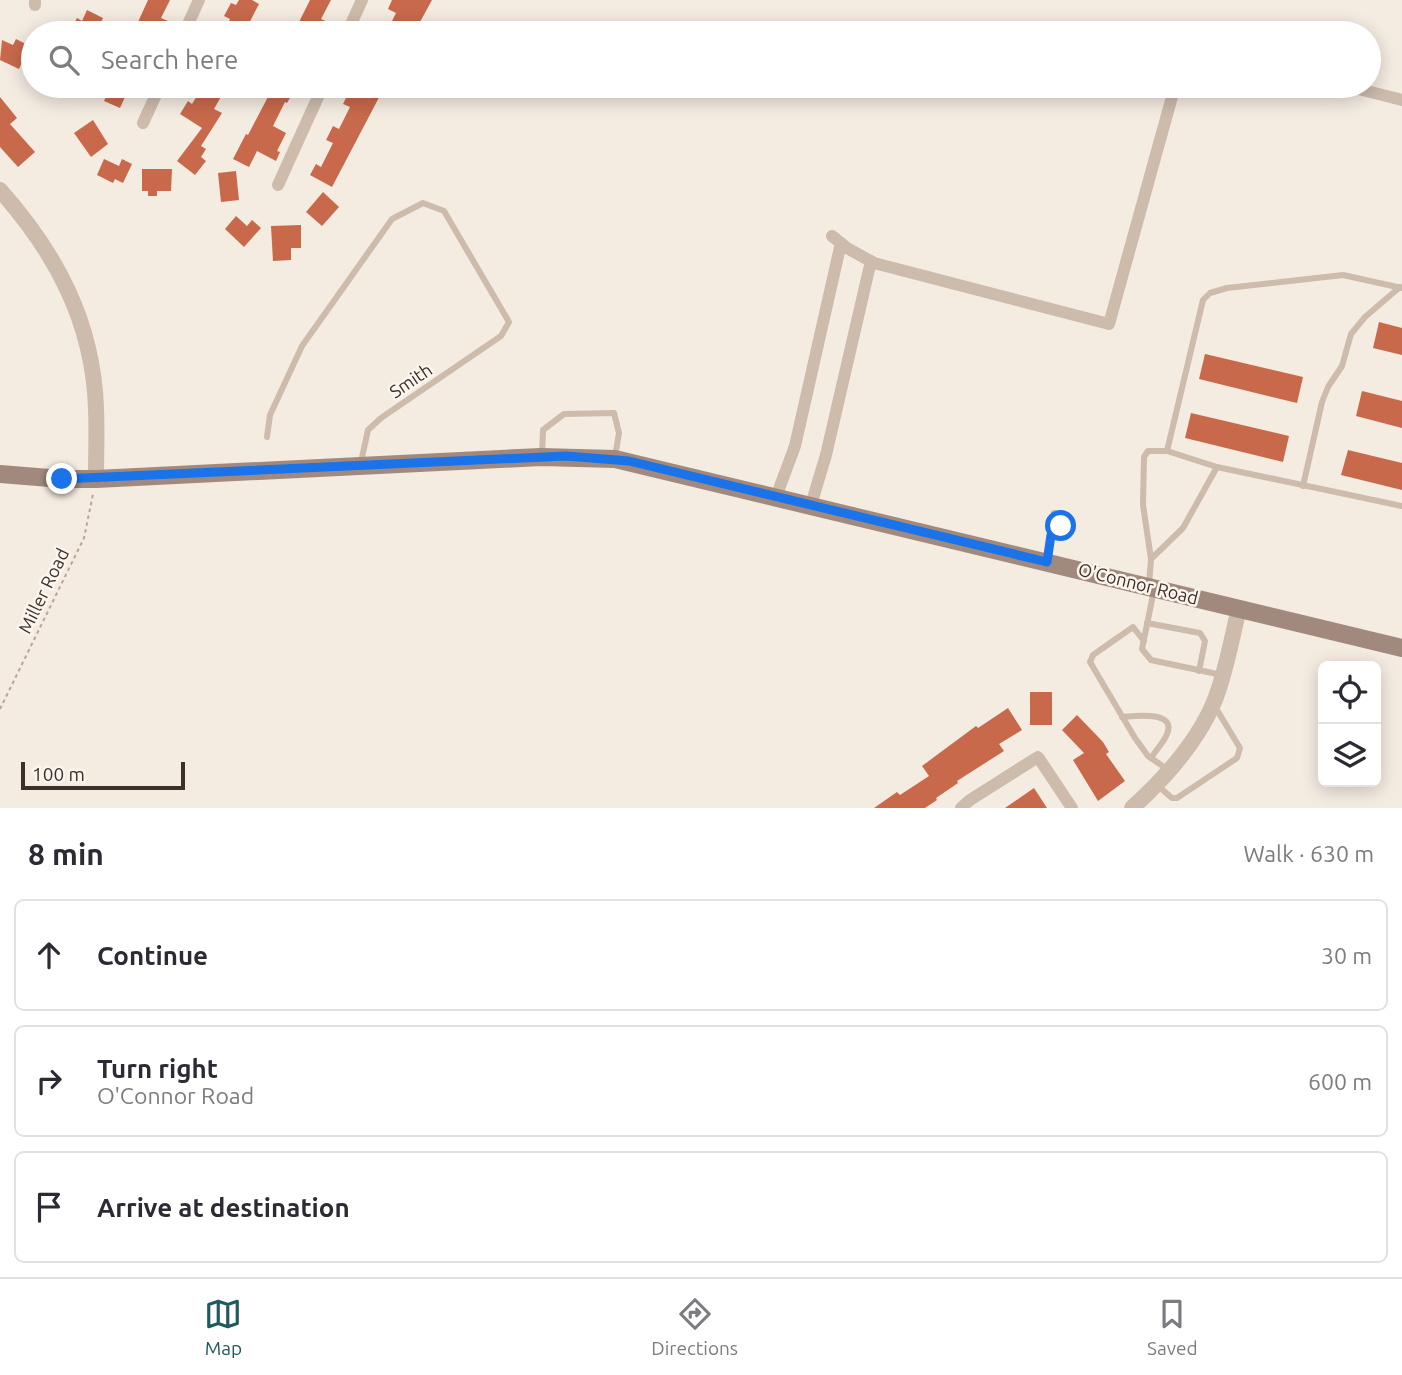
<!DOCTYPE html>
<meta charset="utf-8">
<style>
:root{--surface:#fff;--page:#f7f7f7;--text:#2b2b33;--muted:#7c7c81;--line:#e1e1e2;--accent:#1f5a5e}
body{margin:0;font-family:Ubuntu,sans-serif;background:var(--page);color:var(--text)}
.controls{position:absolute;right:21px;bottom:21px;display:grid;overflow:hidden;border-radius:10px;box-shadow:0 4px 18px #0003}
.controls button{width:63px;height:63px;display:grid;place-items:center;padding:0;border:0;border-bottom:2px solid var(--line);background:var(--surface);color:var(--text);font:35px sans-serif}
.scale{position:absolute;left:21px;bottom:18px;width:164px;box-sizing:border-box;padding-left:7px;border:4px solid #3b302b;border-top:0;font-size:19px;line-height:24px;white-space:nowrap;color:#3b302b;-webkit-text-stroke:5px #fbf5ee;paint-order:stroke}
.stop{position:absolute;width:21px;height:21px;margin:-16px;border:5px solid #1a73e8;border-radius:50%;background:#fff}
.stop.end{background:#1a73e8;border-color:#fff;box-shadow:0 2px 7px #0008}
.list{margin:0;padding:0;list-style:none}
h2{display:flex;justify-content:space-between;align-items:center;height:91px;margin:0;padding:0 28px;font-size:30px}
h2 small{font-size:23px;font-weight:400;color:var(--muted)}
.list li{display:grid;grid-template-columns:46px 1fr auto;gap:21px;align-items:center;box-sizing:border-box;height:112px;margin:0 14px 14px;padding:0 14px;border:2px solid var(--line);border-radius:10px}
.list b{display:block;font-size:26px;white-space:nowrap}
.list p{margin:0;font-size:23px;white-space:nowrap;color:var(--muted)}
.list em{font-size:23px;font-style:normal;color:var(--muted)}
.icon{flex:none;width:38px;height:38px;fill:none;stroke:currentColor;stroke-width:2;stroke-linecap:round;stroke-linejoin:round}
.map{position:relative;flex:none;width:1402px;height:808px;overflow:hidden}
.search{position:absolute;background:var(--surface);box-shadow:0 4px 18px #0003;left:21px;right:21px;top:21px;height:77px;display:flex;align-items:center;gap:18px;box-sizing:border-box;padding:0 24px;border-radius:38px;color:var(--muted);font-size:26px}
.sheet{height:469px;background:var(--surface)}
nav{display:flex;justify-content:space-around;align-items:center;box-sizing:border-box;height:98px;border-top:2px solid var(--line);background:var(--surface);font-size:19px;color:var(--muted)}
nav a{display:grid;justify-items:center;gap:4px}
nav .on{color:var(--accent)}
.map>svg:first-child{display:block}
.building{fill:#c8694b}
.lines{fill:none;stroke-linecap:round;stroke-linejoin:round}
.path{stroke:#b9a596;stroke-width:2;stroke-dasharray:3.5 3.5;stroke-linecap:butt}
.service{stroke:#cdbbac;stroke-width:6}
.minor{stroke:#cdbbac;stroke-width:12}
.tertiary{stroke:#cdbbac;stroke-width:16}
.secondary{stroke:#a18a7d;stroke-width:18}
.route{stroke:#1a73e8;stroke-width:9}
.labels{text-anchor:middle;stroke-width:5;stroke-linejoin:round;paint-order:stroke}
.street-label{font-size:18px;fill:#3b302b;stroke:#fbf5ee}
</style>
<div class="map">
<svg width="1402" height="808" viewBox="0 0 1402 808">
<rect width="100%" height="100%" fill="#f4ebe1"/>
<!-- building -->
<g class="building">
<path d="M148,0H170L161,18L168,21L161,33H133Z"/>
<path d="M239,0H252L259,4L244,33H224L230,19L224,16L231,3L236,5Z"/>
<path d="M310,0H331L321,19L328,22L323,33H297L302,26L298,24Z"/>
<path d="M392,0H432L414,33H386L396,13L388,9Z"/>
<path d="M87,10L103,18L96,33H69L77,18L82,21Z"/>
<path d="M16,39L30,46L19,69L0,60L2,40L13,45Z"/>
<path d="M111,86H130L120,108L104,101Z"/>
<path d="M203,86H227L214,109L222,113L201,146L206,149L201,157L206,161L195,175L177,161L202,128L180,114L188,101L192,104Z"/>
<path d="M257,86H297L287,103L285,102L273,126L286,133L277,151L280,152L276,161L257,151L249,167L233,159L246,134L248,135L270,93Z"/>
<path d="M352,86H385L332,187L310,175L316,164L321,167L333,143L326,140L333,126L339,129L350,107L343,104Z"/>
<path d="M0,97L17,118L10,124L35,152L18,167L0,147Z"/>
<path d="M93,120L108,144L91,157L74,133Z"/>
<path d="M104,159L119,166L122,159L132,164L123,183L115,179L113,183L97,175Z"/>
<path d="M142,169H172L171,191H157V196H148V191H142Z"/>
<path d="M236,171L239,200L221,202L218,173Z"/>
<path d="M323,192L339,207L322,226L306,212Z"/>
<path d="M236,216L247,226L252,220L261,228L244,247L225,229Z"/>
<path d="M301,225V248H291V260L273,261L271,226Z"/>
<path d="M1379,322L1402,328V355L1373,348Z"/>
<path d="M1205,354L1303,377L1297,403L1199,379Z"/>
<path d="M1362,391L1402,401V428L1356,416Z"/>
<path d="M1191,413L1289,436L1283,462L1185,438Z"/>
<path d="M1348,450L1402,463V490L1341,475Z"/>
<rect x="1030" y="692" width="22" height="33"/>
<path d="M1008,708L1022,730L999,744L1004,751L957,781L958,783L936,798L937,800L925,808H874L897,792L900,795L929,776L922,766L976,726L978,728Z"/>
<path d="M1077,715L1103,742L1109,752L1106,754L1125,781L1098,801L1073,760L1084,753L1062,730Z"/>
<path d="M1034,788L1047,808H1005Z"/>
</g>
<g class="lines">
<!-- path -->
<path class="path" d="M0,709L84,538L93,494"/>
<!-- service -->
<g class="service">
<path d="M267,437L270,415L302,346L392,219L423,203L444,211L509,322L501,336L381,418L368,430L361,462"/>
<path d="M1167,451L1203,300L1210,293L1227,288L1343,275L1402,288"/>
<path d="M542,455L543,430L564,414L614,413L619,433L615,457"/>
<path d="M1217,467L1402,506"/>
<path d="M1303,486L1322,402L1328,387L1342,366L1351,334L1365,317L1400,287"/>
<path d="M1047,561L1051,535L1061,526L1054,513"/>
<path d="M1149,585L1151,559L1143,505L1144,457L1148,451H1167L1217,467L1183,528L1151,559"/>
<path d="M1154,590L1142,649L1151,660L1222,675"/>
<path d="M1147,623L1200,633L1205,641L1199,671"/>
<path d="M1144,641L1133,627L1093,655L1090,662L1135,738L1148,756L1167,769"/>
<path d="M1122,717C1134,716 1177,710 1167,734C1164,742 1156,750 1151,758"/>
<path d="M1157,785L1172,798H1177L1237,758L1240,748L1214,705"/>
</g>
<!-- minor -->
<g class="minor">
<path d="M35,5V0"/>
<path d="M184,33L199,0"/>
<path d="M347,33L362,0"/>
<path d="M1347,86L1402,100"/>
<path d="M143,123L160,86"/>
<path d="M278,185L323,86"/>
<path d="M832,236L847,248L874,263L1109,324L1175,86"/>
<path d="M776,497L795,446L841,243"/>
<path d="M811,505L826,455L871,261"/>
<path d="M961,808L970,800L1038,757L1072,808"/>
</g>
<!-- tertiary -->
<g class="tertiary">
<path d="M0,190C56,253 93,322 96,408C97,432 96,455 96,479"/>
<path d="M1132,808C1164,779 1197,743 1214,702C1226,673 1231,640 1239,609"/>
</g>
<!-- secondary -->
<path class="secondary" d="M0,474L62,479H96L541,457L615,459L1402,648"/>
</g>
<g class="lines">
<!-- route -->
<path class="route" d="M62,479L566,456L629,461L1047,562L1051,535L1061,526"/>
</g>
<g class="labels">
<!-- street labels -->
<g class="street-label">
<text transform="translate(411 381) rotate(-34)" y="6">Smith</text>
<text transform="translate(1138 584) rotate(14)" y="6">O'Connor Road</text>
<text transform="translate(44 591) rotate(-64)" y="6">Miller Road</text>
</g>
</g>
</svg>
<div class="controls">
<button><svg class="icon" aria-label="locate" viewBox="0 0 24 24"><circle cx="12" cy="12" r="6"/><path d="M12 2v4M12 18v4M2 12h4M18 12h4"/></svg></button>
<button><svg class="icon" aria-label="layers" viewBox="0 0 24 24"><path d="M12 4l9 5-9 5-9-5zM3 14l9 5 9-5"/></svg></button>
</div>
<div class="scale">100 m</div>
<div class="stop" style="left:1061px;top:526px"></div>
<div class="stop end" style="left:62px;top:479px"></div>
<div class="search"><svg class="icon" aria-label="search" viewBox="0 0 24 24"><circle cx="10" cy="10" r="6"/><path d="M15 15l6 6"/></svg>Search here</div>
</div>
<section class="sheet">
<h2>8 min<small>Walk · 630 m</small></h2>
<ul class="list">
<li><svg class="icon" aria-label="ahead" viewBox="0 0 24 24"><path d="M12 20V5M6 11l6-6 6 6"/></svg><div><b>Continue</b></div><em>30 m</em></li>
<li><svg class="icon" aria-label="right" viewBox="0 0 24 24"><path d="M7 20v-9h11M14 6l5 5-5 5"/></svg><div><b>Turn right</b><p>O'Connor Road</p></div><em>600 m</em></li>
<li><svg class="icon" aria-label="arrive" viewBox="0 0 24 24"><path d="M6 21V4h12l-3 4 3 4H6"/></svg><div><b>Arrive at destination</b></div></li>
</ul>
</section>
<nav>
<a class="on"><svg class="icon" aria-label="map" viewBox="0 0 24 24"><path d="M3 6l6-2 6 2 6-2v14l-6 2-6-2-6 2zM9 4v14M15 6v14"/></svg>Map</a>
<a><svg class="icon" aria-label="directions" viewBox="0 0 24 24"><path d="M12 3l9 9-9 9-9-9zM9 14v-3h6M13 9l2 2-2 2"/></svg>Directions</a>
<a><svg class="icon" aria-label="saved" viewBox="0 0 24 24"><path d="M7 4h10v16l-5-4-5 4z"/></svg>Saved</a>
</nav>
